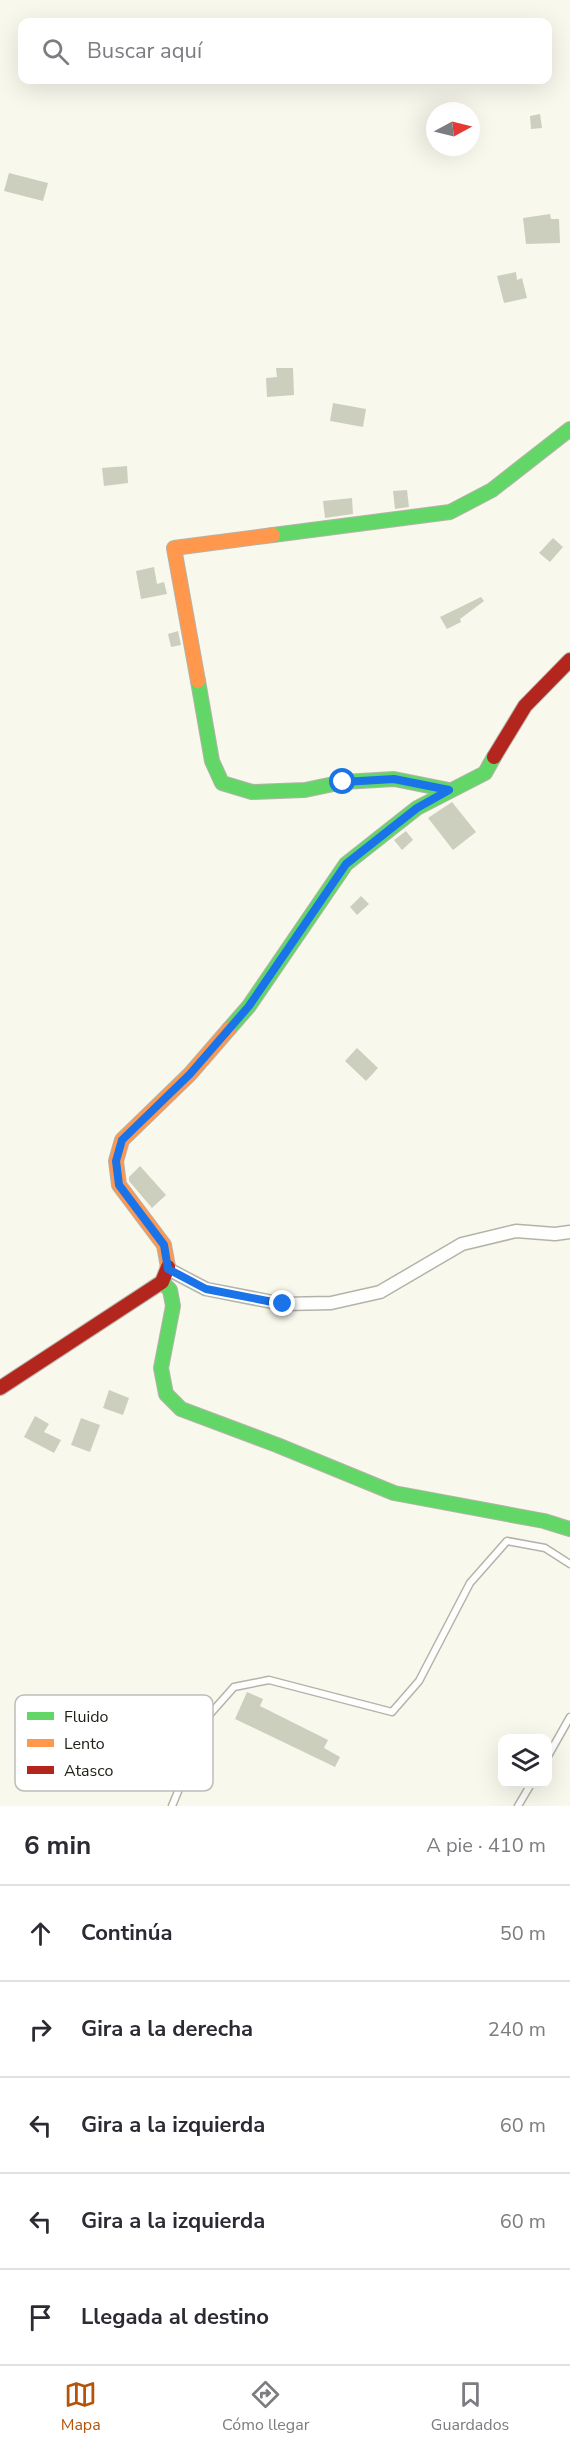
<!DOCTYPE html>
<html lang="es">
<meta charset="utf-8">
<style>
:root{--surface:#fff;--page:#f2f2f3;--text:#2b2b33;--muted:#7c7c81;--line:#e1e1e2;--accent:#b45309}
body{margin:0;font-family:"Nunito Sans",sans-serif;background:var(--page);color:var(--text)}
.controls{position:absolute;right:18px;bottom:18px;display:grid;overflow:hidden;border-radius:12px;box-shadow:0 6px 24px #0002}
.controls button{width:54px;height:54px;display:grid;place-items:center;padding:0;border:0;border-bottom:2px solid var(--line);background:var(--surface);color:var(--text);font:30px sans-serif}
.compass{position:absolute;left:426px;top:102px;width:54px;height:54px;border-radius:50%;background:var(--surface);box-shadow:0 6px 24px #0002;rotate:83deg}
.stop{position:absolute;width:18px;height:18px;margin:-14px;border:4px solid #1a73e8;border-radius:50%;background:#fff}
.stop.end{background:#1a73e8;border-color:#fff;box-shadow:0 2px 6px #0008}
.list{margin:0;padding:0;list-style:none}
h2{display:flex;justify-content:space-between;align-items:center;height:78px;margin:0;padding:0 24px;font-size:26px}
h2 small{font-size:20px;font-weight:400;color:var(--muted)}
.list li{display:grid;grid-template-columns:39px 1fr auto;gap:18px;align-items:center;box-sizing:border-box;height:96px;padding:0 24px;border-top:2px solid var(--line)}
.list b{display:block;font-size:22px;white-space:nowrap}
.list em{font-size:20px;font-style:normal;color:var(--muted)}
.icon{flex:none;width:33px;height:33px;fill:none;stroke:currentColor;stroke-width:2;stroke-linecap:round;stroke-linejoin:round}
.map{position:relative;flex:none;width:570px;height:1806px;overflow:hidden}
.search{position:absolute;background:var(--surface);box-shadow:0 6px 24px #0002;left:18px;right:18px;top:18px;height:66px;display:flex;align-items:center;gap:15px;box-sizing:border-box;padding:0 21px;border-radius:12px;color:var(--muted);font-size:22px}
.sheet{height:558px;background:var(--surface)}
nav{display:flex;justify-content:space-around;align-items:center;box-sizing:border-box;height:84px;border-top:2px solid var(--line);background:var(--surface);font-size:16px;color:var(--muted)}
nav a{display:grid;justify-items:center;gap:3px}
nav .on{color:var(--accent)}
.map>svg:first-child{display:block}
.building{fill:#cccfbd}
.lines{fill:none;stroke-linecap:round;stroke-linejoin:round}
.lane-casing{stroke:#b4b3aa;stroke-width:9}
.street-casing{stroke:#b4b3aa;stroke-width:15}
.fast-casing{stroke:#b4b3aa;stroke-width:16}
.slow-casing{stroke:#b4b3aa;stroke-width:16}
.jam-casing{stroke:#b4b3aa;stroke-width:16}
.lane{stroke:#fefefc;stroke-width:6}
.street{stroke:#fefefc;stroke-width:12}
.fast{stroke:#63d668;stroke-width:14}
.slow{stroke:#ff974d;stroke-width:14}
.jam{stroke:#b3261e;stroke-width:14}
.route{stroke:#1a73e8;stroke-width:8}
.key{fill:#fff;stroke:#bdbcb9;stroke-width:1.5}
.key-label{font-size:16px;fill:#222117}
</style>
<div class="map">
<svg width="570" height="1806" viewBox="0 0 570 1806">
<rect width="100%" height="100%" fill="#f9f8ed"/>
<!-- building -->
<g class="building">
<path d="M540,114L542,128L531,129L530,116Z"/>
<path d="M9,173L48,183L43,201L4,191Z"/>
<path d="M550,214L551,219H559L560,243L526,244L523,218Z"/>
<path d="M516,272L517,280L522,278L527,298L504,303L497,276Z"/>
<path d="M276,368H293L294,395L267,397L266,378L277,377Z"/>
<path d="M333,403L366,409L363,427L330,421Z"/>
<path d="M127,466L128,483L104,486L102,468Z"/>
<path d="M407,490L409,507L395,509L393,491Z"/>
<path d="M352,498L353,514L325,518L323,501Z"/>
<path d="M553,538L563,547L550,562L539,553Z"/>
<path d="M154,567L157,584L164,582L167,594L141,599L136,571Z"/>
<path d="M481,597L484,601L460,619L461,622L447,629L440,617Z"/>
<path d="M178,631L181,645L171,647L168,634Z"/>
<path d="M452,802L476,832L453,850L428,818Z"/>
<path d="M406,831L413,840L402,850L394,840Z"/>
<path d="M361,896L369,904L357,915L350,907Z"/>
<path d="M357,1048L378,1068L366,1081L345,1061Z"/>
<path d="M140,1166L166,1195L152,1208L129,1181V1177Z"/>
<path d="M109,1390L129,1398L123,1415L103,1408Z"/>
<path d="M35,1416L49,1424L44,1432L61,1440L54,1453L24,1437Z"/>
<path d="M81,1418L100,1425L90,1452L71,1445Z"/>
<path d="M247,1692L263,1699L260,1706L328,1740L324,1748L340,1757L335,1767L235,1719Z"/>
</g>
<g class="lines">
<defs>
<g id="lane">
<path d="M548,1756L570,1717"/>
<path d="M172,1806L210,1714L234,1687L269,1680L392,1712L419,1681L470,1583L507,1541L545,1548L570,1564"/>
<path d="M518,1806L531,1784"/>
</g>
<path id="street" d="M168,1269L206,1289L283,1304L331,1303L380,1292L462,1244L516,1231L555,1234L570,1232"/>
<g id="fast">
<path d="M273,535L450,512L492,490L570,429"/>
<path d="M198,681L212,761L222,783L252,792L305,790L343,782L394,779L449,790"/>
<path d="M229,1029L249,1006L346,864L417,808L485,773L494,757"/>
<path d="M162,1282L170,1290L173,1306L161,1368L166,1394L181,1409L277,1445L394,1493L544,1521L570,1529"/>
</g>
<g id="slow">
<path d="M198,681L174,548L273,535"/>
<path d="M168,1267L164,1245L119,1185L116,1161L122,1140L190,1074L229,1029"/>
</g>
<g id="jam">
<path d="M494,757L525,706L570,660"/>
<path d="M0,1388L162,1282L168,1267"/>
</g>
</defs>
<!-- lane casing -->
<use href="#lane" class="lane-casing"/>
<!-- street casing -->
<use href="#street" class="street-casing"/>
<!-- fast casing -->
<use href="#fast" class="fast-casing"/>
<!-- slow casing -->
<use href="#slow" class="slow-casing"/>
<!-- jam casing -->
<use href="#jam" class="jam-casing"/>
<!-- lane -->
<use href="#lane" class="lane"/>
<!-- street -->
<use href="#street" class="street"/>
<!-- fast -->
<use href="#fast" class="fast"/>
<!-- slow -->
<use href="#slow" class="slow"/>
<!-- jam -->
<use href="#jam" class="jam"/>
</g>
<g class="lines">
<!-- route -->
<path class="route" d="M283,1304L206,1289L168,1269L164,1245L119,1185L116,1161L122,1140L190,1074L249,1006L346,864L417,808L449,790L394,779L343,782"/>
</g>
<!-- legend -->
<rect x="15" y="1695" width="198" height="96" rx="9" class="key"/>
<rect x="27" y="1712" width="27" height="8" fill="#63d668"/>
<rect x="27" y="1739" width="27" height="8" fill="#ff974d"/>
<rect x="27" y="1766" width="27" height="8" fill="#b3261e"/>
<g class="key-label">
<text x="64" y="1722">Fluido</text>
<text x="64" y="1749">Lento</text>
<text x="64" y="1776">Atasco</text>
</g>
</svg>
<div class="controls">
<button><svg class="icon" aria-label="layers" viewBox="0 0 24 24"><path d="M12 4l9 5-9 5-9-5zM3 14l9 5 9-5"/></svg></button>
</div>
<svg class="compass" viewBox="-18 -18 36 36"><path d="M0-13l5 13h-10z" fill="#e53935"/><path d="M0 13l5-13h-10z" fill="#7c7c81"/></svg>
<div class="stop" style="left:343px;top:782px"></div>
<div class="stop end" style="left:283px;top:1304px"></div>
<div class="search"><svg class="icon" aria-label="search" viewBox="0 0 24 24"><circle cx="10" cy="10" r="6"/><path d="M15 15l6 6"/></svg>Buscar aquí</div>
</div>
<section class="sheet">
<h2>6 min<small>A pie · 410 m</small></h2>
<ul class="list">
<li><svg class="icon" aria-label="ahead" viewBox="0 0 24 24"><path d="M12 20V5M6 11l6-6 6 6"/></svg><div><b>Continúa</b></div><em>50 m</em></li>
<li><svg class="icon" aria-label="right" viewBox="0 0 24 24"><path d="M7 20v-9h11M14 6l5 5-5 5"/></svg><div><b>Gira a la derecha</b></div><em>240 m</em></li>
<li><svg class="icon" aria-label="left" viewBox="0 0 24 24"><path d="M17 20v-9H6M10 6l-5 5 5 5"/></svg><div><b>Gira a la izquierda</b></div><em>60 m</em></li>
<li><svg class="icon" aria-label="left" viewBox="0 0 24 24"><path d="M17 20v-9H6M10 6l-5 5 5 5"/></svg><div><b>Gira a la izquierda</b></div><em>60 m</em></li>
<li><svg class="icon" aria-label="arrive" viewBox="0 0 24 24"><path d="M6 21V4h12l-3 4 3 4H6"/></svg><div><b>Llegada al destino</b></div></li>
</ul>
</section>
<nav>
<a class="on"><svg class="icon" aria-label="map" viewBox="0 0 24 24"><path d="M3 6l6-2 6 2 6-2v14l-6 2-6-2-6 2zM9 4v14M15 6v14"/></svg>Mapa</a>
<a><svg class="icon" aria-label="directions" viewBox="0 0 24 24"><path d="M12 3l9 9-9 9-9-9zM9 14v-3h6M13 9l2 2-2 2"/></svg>Cómo llegar</a>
<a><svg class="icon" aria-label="saved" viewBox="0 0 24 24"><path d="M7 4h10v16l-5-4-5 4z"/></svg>Guardados</a>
</nav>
